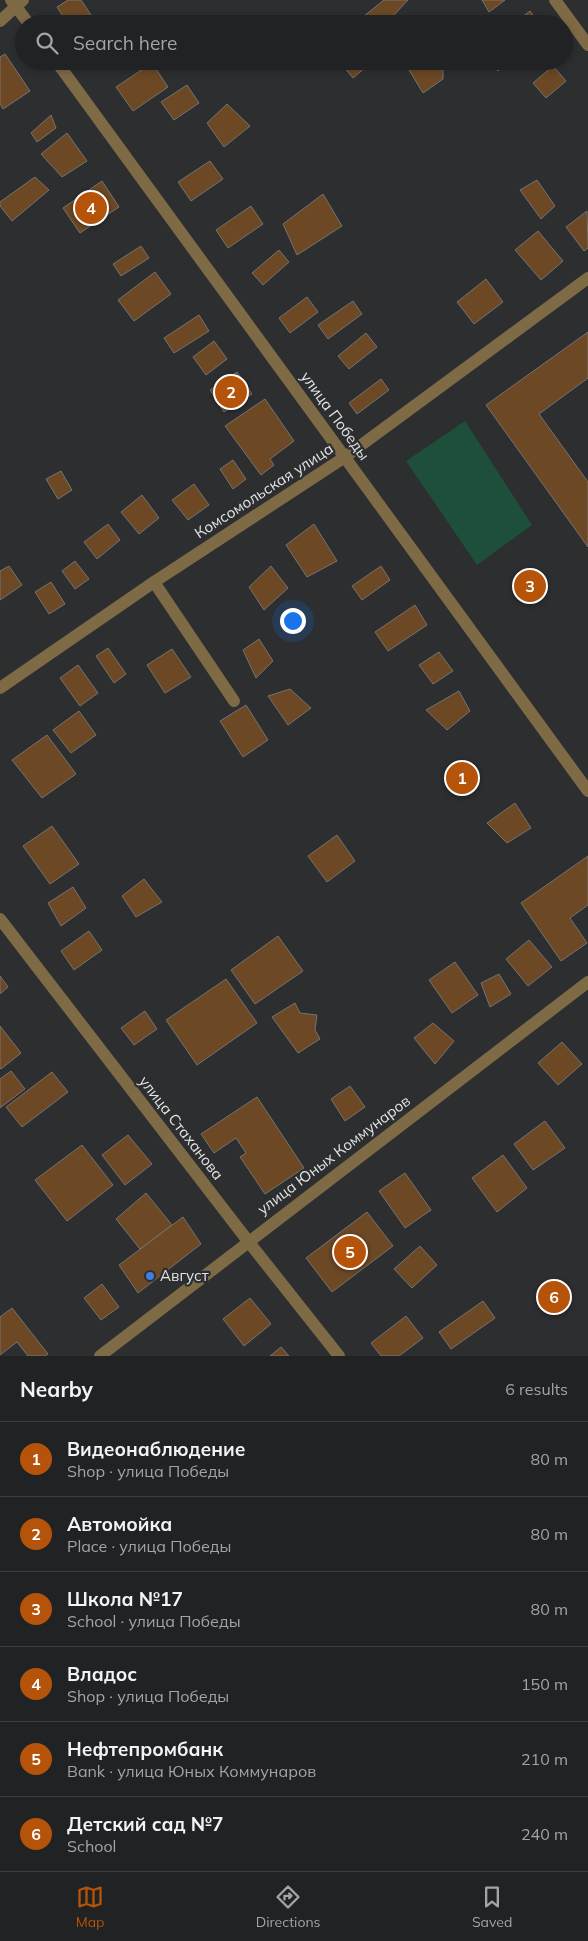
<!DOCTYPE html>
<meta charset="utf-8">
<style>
:root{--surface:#212224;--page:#292a2c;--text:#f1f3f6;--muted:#a2a4a6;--line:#3e3f41;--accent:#b45309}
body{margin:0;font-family:Mulish,sans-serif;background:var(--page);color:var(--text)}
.you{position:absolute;left:292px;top:620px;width:18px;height:18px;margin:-12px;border:4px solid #fff;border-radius:50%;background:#1a73e8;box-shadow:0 0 0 8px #1a73e833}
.badge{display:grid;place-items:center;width:32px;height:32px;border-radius:50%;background:var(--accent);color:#fff;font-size:16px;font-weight:700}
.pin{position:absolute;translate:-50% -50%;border:2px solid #fff;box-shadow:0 1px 5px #0006}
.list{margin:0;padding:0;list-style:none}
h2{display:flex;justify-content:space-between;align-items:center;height:65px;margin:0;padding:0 20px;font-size:21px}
h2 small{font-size:16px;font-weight:400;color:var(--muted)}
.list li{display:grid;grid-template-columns:32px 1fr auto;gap:15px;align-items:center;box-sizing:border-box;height:75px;padding:0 20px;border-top:1px solid var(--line)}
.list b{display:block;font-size:19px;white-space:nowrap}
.list p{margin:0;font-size:16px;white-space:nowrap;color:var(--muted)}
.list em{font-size:16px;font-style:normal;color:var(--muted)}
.icon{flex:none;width:28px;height:28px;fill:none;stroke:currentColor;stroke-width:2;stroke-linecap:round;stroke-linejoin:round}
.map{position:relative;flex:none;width:588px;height:1356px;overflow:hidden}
.search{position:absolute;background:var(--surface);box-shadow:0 2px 8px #0003;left:15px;right:15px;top:15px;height:55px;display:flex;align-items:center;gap:12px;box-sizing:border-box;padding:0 18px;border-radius:28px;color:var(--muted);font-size:19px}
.sheet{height:515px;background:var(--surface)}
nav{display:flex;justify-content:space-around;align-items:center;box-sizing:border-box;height:70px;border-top:1px solid var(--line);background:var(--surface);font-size:14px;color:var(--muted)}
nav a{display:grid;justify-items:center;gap:2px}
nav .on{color:var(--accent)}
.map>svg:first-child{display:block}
.green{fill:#1d4f3b}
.building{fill:#6c4825;stroke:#767371}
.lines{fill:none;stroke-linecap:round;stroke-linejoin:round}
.minor{stroke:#7e6b46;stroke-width:12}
.shop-dot{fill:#3f7fe0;stroke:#2c2e30;stroke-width:2}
.labels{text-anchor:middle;stroke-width:4.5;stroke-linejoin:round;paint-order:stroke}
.street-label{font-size:15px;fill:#e3e4e5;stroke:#2c2e30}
.poi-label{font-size:15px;fill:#e3e4e5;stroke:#2c2e30;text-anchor:start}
</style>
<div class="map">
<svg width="588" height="1356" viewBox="0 0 588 1356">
<rect width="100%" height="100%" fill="#2c2e30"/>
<!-- green -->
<path class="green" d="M465,421L532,525L477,565L406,461Z"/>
<!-- building -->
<g class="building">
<path d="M68,0H81L97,24H68L57,7Z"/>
<path d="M384,0H408L394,15L396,24H354Z"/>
<path d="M482,0H505L489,12Z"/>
<path d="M530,11L539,24H513Z"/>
<path d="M5,54L30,91L3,109L0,104V57Z"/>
<path d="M339,61H373L353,78Z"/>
<path d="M411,61H443V79L423,93L406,65Z"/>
<path d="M488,61H508L498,71Z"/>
<path d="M152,63L168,87L133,111L116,87Z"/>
<path d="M553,66L566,81L546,98L533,83Z"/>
<path d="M187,85L199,103L174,120L161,102Z"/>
<path d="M227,104L250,126L224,147L207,123Z"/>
<path d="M51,115L56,128L37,142L31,133Z"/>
<path d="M67,133L87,161L62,177L41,154Z"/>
<path d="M210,161L223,179L191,201L178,182Z"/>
<path d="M35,177L49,190L12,221L0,206V202Z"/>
<path d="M537,180L555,206L541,219L520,190Z"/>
<path d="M102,181L119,207L80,233L63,208Z"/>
<path d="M323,194L342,226L297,255L283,224Z"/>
<path d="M251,206L263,224L228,248L216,230Z"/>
<path d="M587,211L588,248L584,251L566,227Z"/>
<path d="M538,231L563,261L541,280L515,250Z"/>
<path d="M141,246L149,258L121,276L113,264Z"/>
<path d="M279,250L289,262L263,285L252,273Z"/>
<path d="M155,272L171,294L134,321L118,300Z"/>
<path d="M486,279L503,302L474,324L457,302Z"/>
<path d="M307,297L318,312L290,333L279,318Z"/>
<path d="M353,301L362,314L328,339L318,325Z"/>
<path d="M199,315L209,331L174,353L164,338Z"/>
<path d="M588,332V378L539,414L588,482V547L486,405Z"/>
<path d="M366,333L377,347L349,369L338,356Z"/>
<path d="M214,341L227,359L206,375L193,357Z"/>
<path d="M237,372L252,394L224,412L210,390Z"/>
<path d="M381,379L389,390L357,414L349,403Z"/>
<path d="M265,399L294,441L270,459L274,465L261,475L225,426Z"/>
<path d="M233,460L246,479L233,489L220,469Z"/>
<path d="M61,471L72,490L58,499L46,479Z"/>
<path d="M194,484L209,505L188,520L172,500Z"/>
<path d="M142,495L159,518L139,534L121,512Z"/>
<path d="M108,524L120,540L97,559L84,542Z"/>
<path d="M314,524L337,561L307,577L286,545Z"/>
<path d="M75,561L89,579L75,589L62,571Z"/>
<path d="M9,566L22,585L0,600V571Z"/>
<path d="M271,566L288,588L264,610L249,587Z"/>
<path d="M381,566L390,580L362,600L352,586Z"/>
<path d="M51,582L65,604L49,614L35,592Z"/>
<path d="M415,605L427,625L388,651L375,632Z"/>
<path d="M259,639L273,661L256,678L243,650Z"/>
<path d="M108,648L126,674L114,683L96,656Z"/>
<path d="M172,649L191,677L165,693L147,665Z"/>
<path d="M439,652L453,671L433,684L419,665Z"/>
<path d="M78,665L98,693L80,706L60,678Z"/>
<path d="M290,689L311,708L288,725L268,696Z"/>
<path d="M459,691L470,711L447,730L426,710Z"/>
<path d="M246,705L268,740L243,757L220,721Z"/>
<path d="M79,711L96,735L71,753L53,730Z"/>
<path d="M47,735L76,774L42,798L12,760Z"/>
<path d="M515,803L531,828L507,843L487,823Z"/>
<path d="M52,826L79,864L50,884L23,846Z"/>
<path d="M337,835L355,861L327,882L308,856Z"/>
<path d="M588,856V905L570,918L587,943L561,961L521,903Z"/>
<path d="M144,879L162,902L136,917L122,896Z"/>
<path d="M73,887L86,908L61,926L48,903Z"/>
<path d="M89,931L102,950L74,970L61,951Z"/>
<path d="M278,936L303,971L255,1004L231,970Z"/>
<path d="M529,940L552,967L528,986L506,959Z"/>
<path d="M455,962L478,995L452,1013L429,980Z"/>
<path d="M499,974L511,994L490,1007L481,983Z"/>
<path d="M0,976L8,987L0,994Z"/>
<path d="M226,979L257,1023L197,1065L166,1020Z"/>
<path d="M295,1003L300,1013L317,1015L315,1030L320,1039L298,1053L272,1017Z"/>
<path d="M145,1011L157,1029L134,1045L121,1028Z"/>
<path d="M433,1023L454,1041L435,1064L414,1038Z"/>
<path d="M0,1026L21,1053L1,1069L0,1068Z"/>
<path d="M562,1042L582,1064L558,1085L538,1063Z"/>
<path d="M11,1071L25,1089L0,1108V1079Z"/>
<path d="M52,1072L68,1092L22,1127L6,1107Z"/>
<path d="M350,1086L365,1107L345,1121L331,1099Z"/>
<path d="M257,1097L304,1168L265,1194L240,1157L246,1153L236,1138L214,1153L201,1134Z"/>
<path d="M545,1121L565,1148L533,1170L514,1144Z"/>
<path d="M128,1135L152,1164L125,1185L102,1155Z"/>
<path d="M82,1145L113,1185L67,1221L35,1180Z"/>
<path d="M503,1155L527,1188L497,1212L472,1178Z"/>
<path d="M405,1173L431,1210L405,1228L379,1191Z"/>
<path d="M146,1193L172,1225L140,1249L116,1219Z"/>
<path d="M367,1212L393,1246L332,1292L306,1258Z"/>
<path d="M183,1217L201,1244L138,1293L119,1265Z"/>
<path d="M420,1246L437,1265L412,1288L394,1269Z"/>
<path d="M102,1284L119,1307L101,1320L84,1298Z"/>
<path d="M250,1298L271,1324L244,1346L223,1319Z"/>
<path d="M483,1301L495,1318L451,1349L439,1332Z"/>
<path d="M12,1308L48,1354L45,1356H28L17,1342L0,1355V1317Z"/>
<path d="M406,1316L423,1338L399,1356H381L371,1343Z"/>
<path d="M281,1347L289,1356H270Z"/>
</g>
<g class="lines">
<!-- minor -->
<g class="minor">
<path d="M11,0L29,24"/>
<path d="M555,0L588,45"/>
<path d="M0,21L23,0"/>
<path d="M56,61L588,791"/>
<path d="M154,582L234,701"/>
<path d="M0,688L154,582L345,457L588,278"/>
<path d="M0,919L248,1241L339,1356"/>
<path d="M100,1356L588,982"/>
</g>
</g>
<!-- markers -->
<circle class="shop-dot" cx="150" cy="1276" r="5"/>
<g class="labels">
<!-- street labels -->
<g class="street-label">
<text transform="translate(335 416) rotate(54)" y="5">улица Победы</text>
<text transform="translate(264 491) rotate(-33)" y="5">Комсомольская улица</text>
<text transform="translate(181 1128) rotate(52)" y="5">улица Стаханова</text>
<text transform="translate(334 1155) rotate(-37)" y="5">улица Юных Коммунаров</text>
</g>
<!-- poi labels -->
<g class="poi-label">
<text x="160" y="1281">Август</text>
</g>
</g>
</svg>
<div class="you"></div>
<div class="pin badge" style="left:462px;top:778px">1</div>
<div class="pin badge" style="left:231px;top:392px">2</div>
<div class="pin badge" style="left:530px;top:586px">3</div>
<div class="pin badge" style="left:91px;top:208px">4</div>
<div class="pin badge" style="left:350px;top:1252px">5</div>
<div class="pin badge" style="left:554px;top:1297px">6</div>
<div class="search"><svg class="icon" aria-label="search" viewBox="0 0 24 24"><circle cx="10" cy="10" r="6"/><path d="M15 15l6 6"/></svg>Search here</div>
</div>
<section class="sheet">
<h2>Nearby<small>6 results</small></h2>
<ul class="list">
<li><span class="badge">1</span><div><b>Видеонаблюдение</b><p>Shop · улица Победы</p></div><em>80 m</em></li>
<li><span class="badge">2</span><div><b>Автомойка</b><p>Place · улица Победы</p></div><em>80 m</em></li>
<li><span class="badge">3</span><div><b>Школа №17</b><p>School · улица Победы</p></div><em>80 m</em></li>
<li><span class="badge">4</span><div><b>Владос</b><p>Shop · улица Победы</p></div><em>150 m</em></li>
<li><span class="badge">5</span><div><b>Нефтепромбанк</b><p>Bank · улица Юных Коммунаров</p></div><em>210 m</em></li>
<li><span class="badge">6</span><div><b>Детский сад №7</b><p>School</p></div><em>240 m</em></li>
</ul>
</section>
<nav>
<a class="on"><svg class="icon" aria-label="map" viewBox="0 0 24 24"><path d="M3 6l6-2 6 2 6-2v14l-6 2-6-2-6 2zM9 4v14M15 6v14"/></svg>Map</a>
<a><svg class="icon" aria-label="directions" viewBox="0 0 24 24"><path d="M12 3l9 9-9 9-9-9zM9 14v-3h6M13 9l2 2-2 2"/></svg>Directions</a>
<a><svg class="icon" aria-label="saved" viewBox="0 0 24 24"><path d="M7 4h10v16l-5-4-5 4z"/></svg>Saved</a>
</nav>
